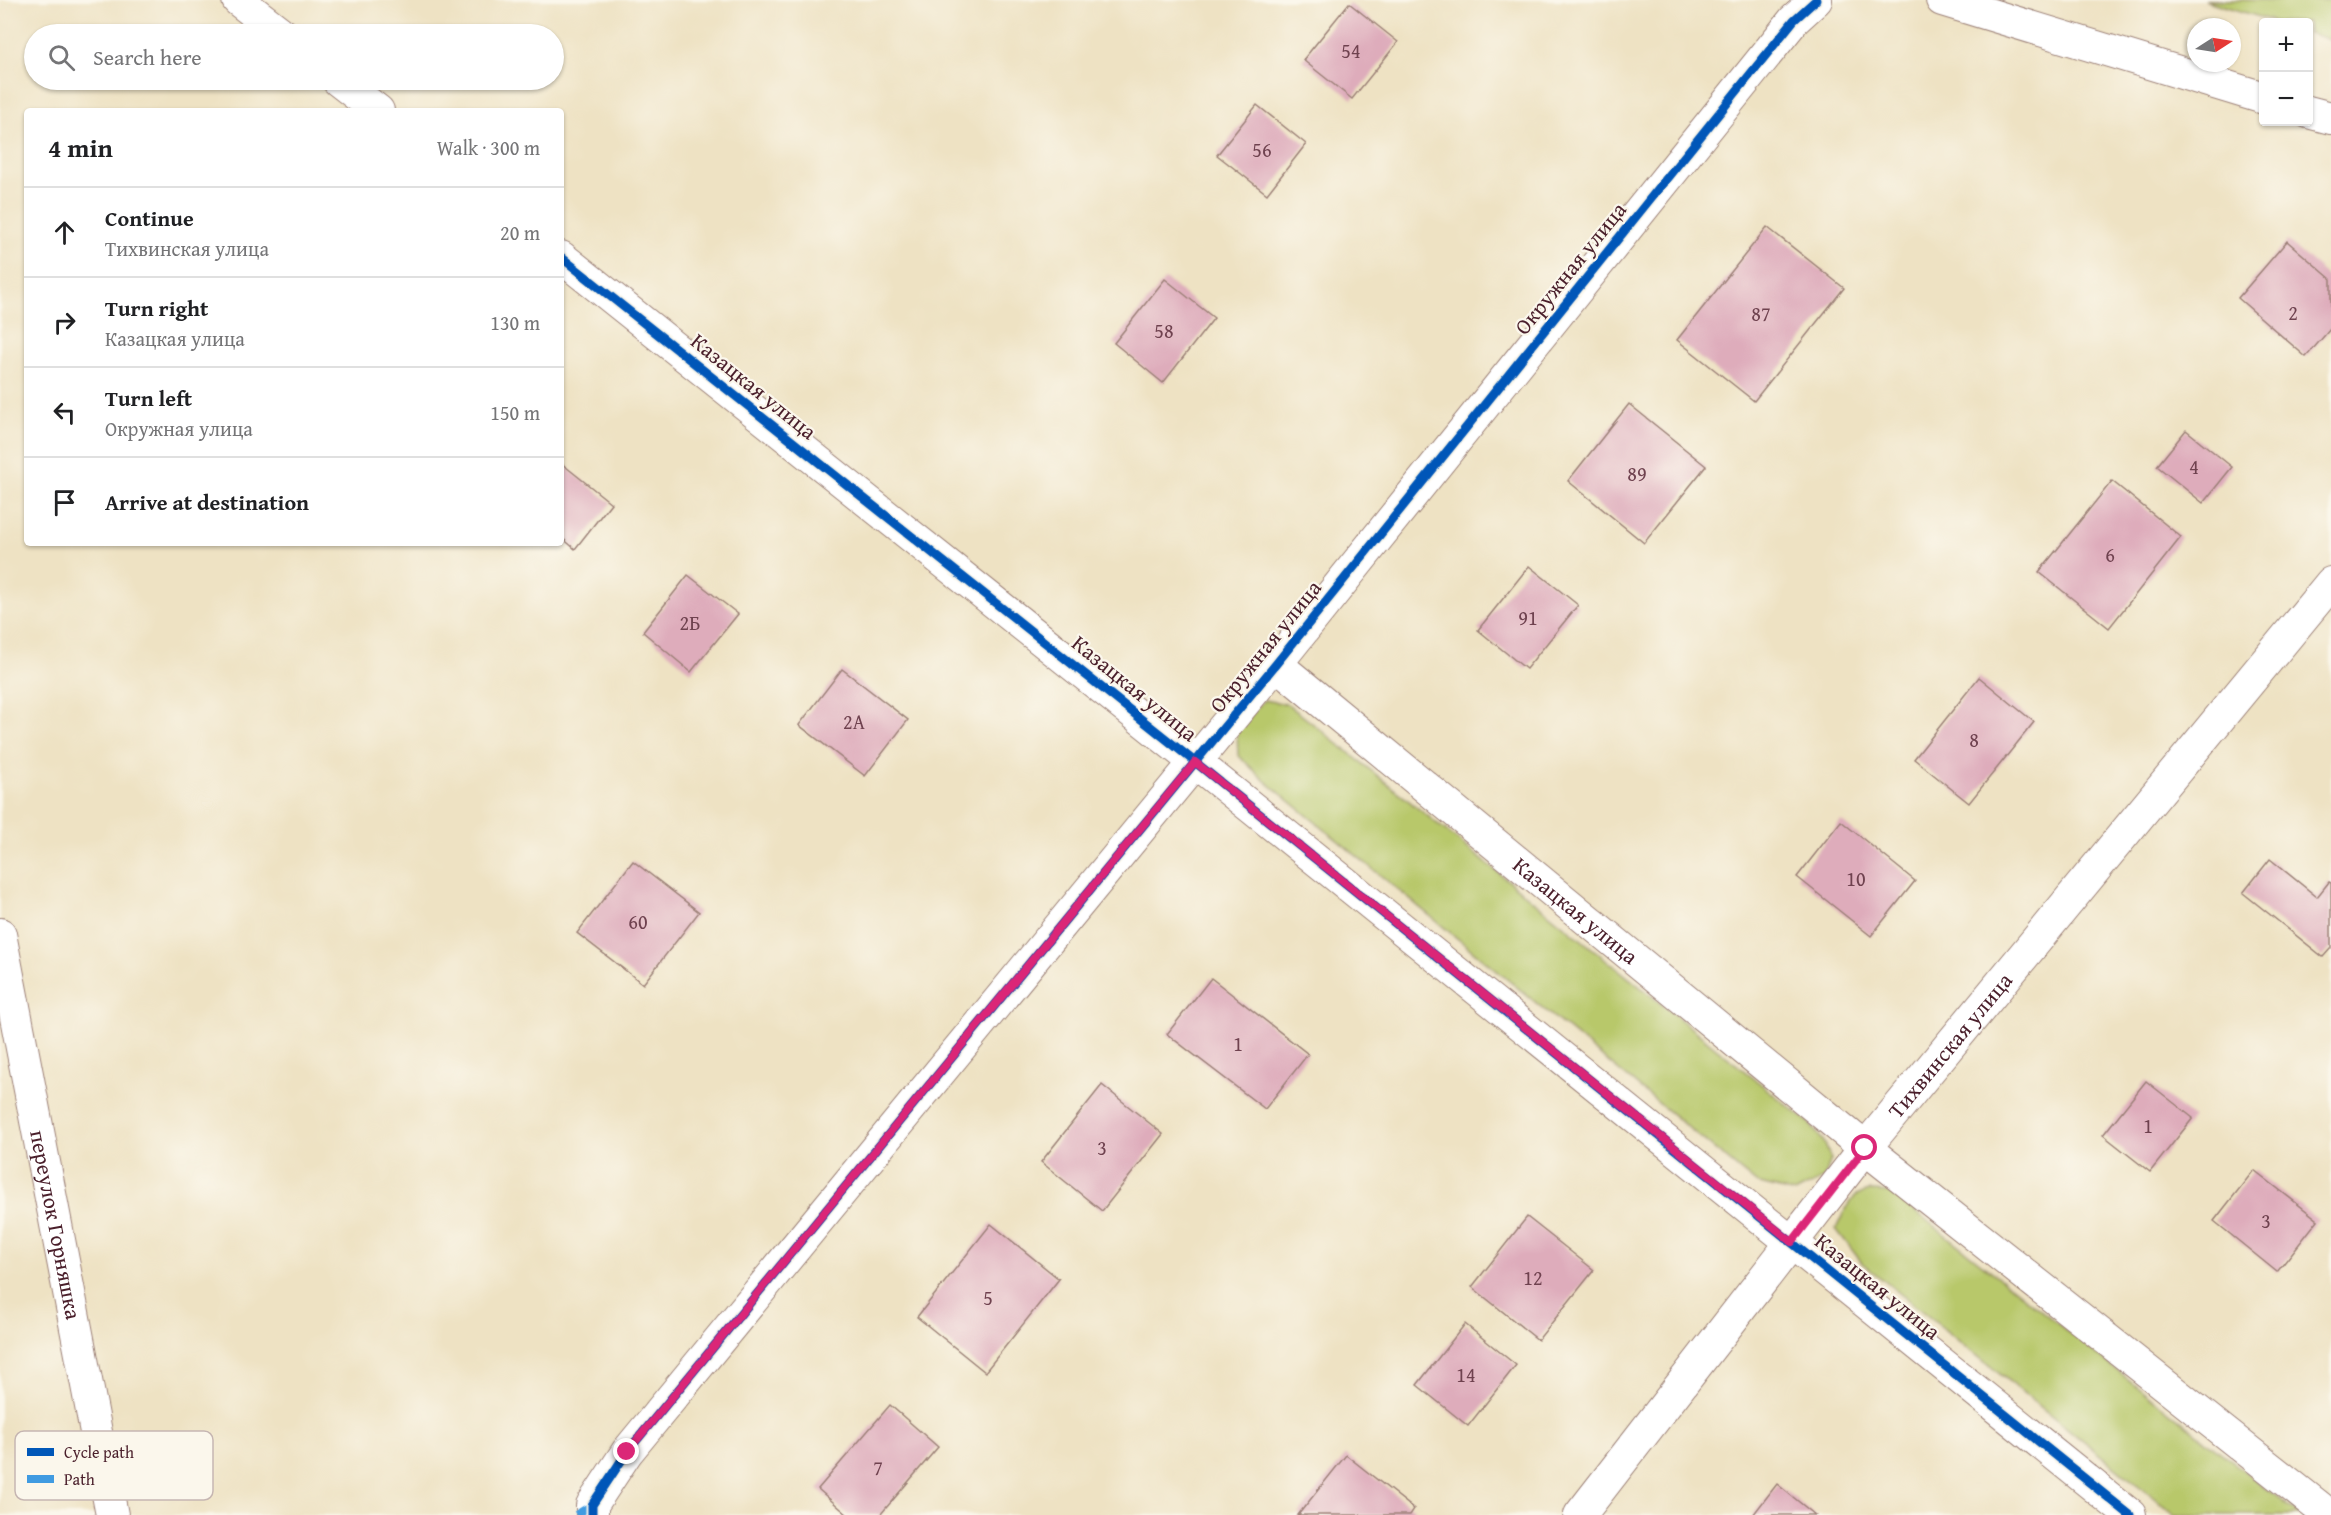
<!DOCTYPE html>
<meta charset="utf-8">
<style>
:root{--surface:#fff;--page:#f6f6f6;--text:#202124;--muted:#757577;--line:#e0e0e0}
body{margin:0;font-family:"Gentium Book Plus",serif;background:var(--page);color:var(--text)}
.controls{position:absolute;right:18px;top:18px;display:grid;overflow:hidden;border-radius:6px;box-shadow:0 2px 4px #0004}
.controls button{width:54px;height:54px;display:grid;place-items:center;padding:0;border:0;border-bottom:2px solid var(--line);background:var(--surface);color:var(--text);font:30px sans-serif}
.compass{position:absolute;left:2187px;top:18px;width:54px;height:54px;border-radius:50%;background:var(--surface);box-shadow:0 2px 4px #0004;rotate:78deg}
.stop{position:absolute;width:18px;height:18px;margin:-14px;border:4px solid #db2777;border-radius:50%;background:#fff}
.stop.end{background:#db2777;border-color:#fff;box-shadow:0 2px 6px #0008}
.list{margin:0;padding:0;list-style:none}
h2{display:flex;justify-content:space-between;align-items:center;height:78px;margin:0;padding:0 24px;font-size:26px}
h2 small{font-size:20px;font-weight:400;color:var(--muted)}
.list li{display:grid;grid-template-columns:39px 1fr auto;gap:18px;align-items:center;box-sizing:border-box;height:90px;padding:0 24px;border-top:2px solid var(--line)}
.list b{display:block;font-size:22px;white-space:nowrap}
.list p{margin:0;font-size:20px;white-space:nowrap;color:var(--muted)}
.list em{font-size:20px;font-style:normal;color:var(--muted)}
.icon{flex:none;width:33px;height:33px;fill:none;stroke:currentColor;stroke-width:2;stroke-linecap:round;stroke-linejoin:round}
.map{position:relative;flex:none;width:2331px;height:1515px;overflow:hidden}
.search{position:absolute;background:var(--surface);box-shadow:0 2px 4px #0004;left:24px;top:24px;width:540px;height:66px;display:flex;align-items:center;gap:15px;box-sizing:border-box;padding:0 21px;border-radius:33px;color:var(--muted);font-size:22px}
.panel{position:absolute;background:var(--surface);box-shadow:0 2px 4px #0004;left:24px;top:108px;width:540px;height:438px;border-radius:6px}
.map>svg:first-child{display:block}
.green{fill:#b8c86b;stroke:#81744b;stroke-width:1.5}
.building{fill:#deacbb}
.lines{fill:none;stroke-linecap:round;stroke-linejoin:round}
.minor-casing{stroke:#9c8077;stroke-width:34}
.minor{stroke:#fff;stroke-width:32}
.quiet{stroke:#409be1;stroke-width:8;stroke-dasharray:15 8;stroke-linecap:butt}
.cycleway-casing{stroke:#fbf7ec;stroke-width:13}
.cycleway{stroke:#0057b8;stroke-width:9}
.route{stroke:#db2777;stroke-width:8}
.labels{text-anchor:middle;stroke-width:4.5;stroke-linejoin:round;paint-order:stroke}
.number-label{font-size:20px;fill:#6f424f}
.street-label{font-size:22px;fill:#4a1f2b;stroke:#fbf7ec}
.key{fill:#fbf7ec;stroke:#c6b6b2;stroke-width:1.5}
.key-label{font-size:16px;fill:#4a1f2b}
</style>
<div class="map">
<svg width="2331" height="1515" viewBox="0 0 2331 1515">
<rect width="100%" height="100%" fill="#fbf7ec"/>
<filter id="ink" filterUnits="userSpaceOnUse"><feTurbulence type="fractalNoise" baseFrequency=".0167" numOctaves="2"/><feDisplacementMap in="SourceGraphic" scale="12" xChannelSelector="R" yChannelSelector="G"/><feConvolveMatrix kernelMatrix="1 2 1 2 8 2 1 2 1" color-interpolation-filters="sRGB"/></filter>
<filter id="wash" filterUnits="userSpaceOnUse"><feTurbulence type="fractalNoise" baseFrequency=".008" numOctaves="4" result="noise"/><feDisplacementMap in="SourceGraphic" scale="24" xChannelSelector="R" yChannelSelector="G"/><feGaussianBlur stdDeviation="1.35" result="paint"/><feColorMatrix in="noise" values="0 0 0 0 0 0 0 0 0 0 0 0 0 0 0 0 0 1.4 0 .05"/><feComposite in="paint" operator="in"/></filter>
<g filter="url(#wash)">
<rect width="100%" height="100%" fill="#eee2c3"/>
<!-- green -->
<g class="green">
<path d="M2204,0H2331V40L2309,33L2308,22H2276Z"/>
<path d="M1264,700L1287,704L1312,723L1808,1122L1824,1142L1831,1159L1824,1178L1795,1193L1756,1183L1264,780L1238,755L1237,731Z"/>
<path d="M1870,1191L1890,1192L1915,1211L2300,1515H2175L1862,1263L1836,1229L1844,1212L1856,1195Z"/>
</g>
<g id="blocks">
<!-- building -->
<g class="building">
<path d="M1349,3L1398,42L1352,99L1303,60Z"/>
<path d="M1257,105L1306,144L1267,194L1217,155Z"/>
<path d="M1767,227L1844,288L1754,401L1677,340Z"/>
<path d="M2287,241L2331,279V328L2306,357L2238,298Z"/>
<path d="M1165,279L1214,318L1163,383L1114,343Z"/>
<path d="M1629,404L1706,466L1644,543L1568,481Z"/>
<path d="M2186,430L2232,467L2203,503L2157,466Z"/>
<path d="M561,463L611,503L575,549L561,537Z"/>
<path d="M2112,481L2181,537L2109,628L2039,572Z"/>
<path d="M1529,566L1578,605L1526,669L1478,630Z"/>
<path d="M688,575L738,614L691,672L643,632Z"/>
<path d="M842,669L908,720L865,776L799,725Z"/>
<path d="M1979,677L2034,722L1969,803L1914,759Z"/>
<path d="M1841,821L1915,881L1871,936L1797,877Z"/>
<path d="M2270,859L2317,897L2329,882L2331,883V948L2323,957L2243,893Z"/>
<path d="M633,861L699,912L643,984L577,933Z"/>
<path d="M1211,978L1308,1054L1265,1109L1167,1034Z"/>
<path d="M2146,1081L2193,1118L2150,1172L2103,1135Z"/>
<path d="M1102,1085L1163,1134L1102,1211L1041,1162Z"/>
<path d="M2254,1170L2318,1220L2277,1272L2214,1221Z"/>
<path d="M1527,1217L1594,1270L1538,1340L1472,1287Z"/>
<path d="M991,1224L1059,1279L985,1372L917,1317Z"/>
<path d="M1465,1324L1516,1365L1468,1426L1417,1385Z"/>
<path d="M890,1405L938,1447L880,1515H848L818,1489Z"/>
<path d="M1346,1455L1414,1509L1410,1515H1298Z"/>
<path d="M1777,1484L1815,1515H1753Z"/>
</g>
</g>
</g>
<g filter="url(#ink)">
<use href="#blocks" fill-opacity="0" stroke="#9c8077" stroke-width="1.5"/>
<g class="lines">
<defs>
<g id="minor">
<path d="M238,0L282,34"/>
<path d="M1942,0L2264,98"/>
<path d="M338,80L378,111"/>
<path d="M2308,112L2331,118"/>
<path d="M561,257L1195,762L2130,1515"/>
<path id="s1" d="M1276,664L1865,1148L2329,1515"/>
<path id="s2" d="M0,934L112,1515"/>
<path d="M592,1515V1505L627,1452L1276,664L1794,20L1816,0"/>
<path id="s3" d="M1580,1515L1865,1148L2331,583"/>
</g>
</defs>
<!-- minor casing -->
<use href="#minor" class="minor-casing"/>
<!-- minor -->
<use href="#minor" class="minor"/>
<!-- quiet -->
<path class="quiet" d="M576,1515L592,1505"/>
<defs>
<g id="cycleway">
<path d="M561,257L1195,762L2130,1515"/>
<path d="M592,1515V1505L627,1452L1276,664L1794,20L1816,0"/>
</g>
</defs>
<!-- cycleway casing -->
<use href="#cycleway" class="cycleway-casing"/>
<!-- cycleway -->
<use href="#cycleway" class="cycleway"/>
</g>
</g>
<g class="lines" filter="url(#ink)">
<!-- route -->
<path class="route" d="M627,1452L1195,762L1792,1242L1865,1148"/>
</g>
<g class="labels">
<!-- number labels -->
<g class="number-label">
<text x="1351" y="58">54</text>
<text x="1262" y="157">56</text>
<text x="2293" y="320">2</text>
<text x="1761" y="321">87</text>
<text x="1164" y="338">58</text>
<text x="2194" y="474">4</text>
<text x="1637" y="481">89</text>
<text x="2110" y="562">6</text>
<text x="1528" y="625">91</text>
<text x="690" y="630">2Б</text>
<text x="854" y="729">2А</text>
<text x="1974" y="747">8</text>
<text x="1856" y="886">10</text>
<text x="638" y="929">60</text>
<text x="1238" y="1051">1</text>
<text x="2148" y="1133">1</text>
<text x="1102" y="1155">3</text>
<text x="2266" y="1228">3</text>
<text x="1533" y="1285">12</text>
<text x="988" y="1305">5</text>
<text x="1466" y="1382">14</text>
<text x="878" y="1475">7</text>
</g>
<!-- street labels -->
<g class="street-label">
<text transform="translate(1570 268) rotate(-51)" y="8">Окружная улица</text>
<text transform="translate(754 386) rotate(39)" y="8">Казацкая улица</text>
<text transform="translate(1265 646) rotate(-51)" y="8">Окружная улица</text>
<text transform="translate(1135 688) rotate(39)" y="8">Казацкая улица</text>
<text dy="8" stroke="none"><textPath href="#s1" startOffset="388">Казацкая улица</textPath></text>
<text dy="8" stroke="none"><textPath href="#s3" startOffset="598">Тихвинская улица</textPath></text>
<text dy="8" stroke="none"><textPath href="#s2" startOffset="296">переулок Горняшка</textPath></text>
<text transform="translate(1878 1286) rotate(39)" y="8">Казацкая улица</text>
</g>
</g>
<!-- legend -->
<rect x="15" y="1431" width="198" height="69" rx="9" class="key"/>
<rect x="27" y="1448" width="27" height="8" fill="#0057b8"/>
<rect x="27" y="1475" width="27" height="8" fill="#409be1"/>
<g class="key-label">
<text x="64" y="1458">Cycle path</text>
<text x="64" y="1485">Path</text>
</g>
</svg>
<div class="controls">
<button>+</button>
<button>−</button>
</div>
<svg class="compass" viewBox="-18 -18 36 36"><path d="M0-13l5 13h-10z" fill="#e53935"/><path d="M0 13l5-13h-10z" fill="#757577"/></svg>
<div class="stop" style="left:1865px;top:1148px"></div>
<div class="stop end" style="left:627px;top:1452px"></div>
<div class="search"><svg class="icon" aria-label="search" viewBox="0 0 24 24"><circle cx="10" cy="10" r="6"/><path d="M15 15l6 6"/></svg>Search here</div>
<section class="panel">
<h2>4 min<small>Walk · 300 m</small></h2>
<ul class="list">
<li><svg class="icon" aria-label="ahead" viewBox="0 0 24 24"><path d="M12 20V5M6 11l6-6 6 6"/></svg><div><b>Continue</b><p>Тихвинская улица</p></div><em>20 m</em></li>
<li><svg class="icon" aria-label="right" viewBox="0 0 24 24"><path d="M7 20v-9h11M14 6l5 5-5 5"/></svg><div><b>Turn right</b><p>Казацкая улица</p></div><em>130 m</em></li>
<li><svg class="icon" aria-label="left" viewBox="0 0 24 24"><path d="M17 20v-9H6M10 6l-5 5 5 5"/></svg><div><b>Turn left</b><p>Окружная улица</p></div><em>150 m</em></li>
<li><svg class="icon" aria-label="arrive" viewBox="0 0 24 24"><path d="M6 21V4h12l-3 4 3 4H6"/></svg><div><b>Arrive at destination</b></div></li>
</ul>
</section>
</div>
